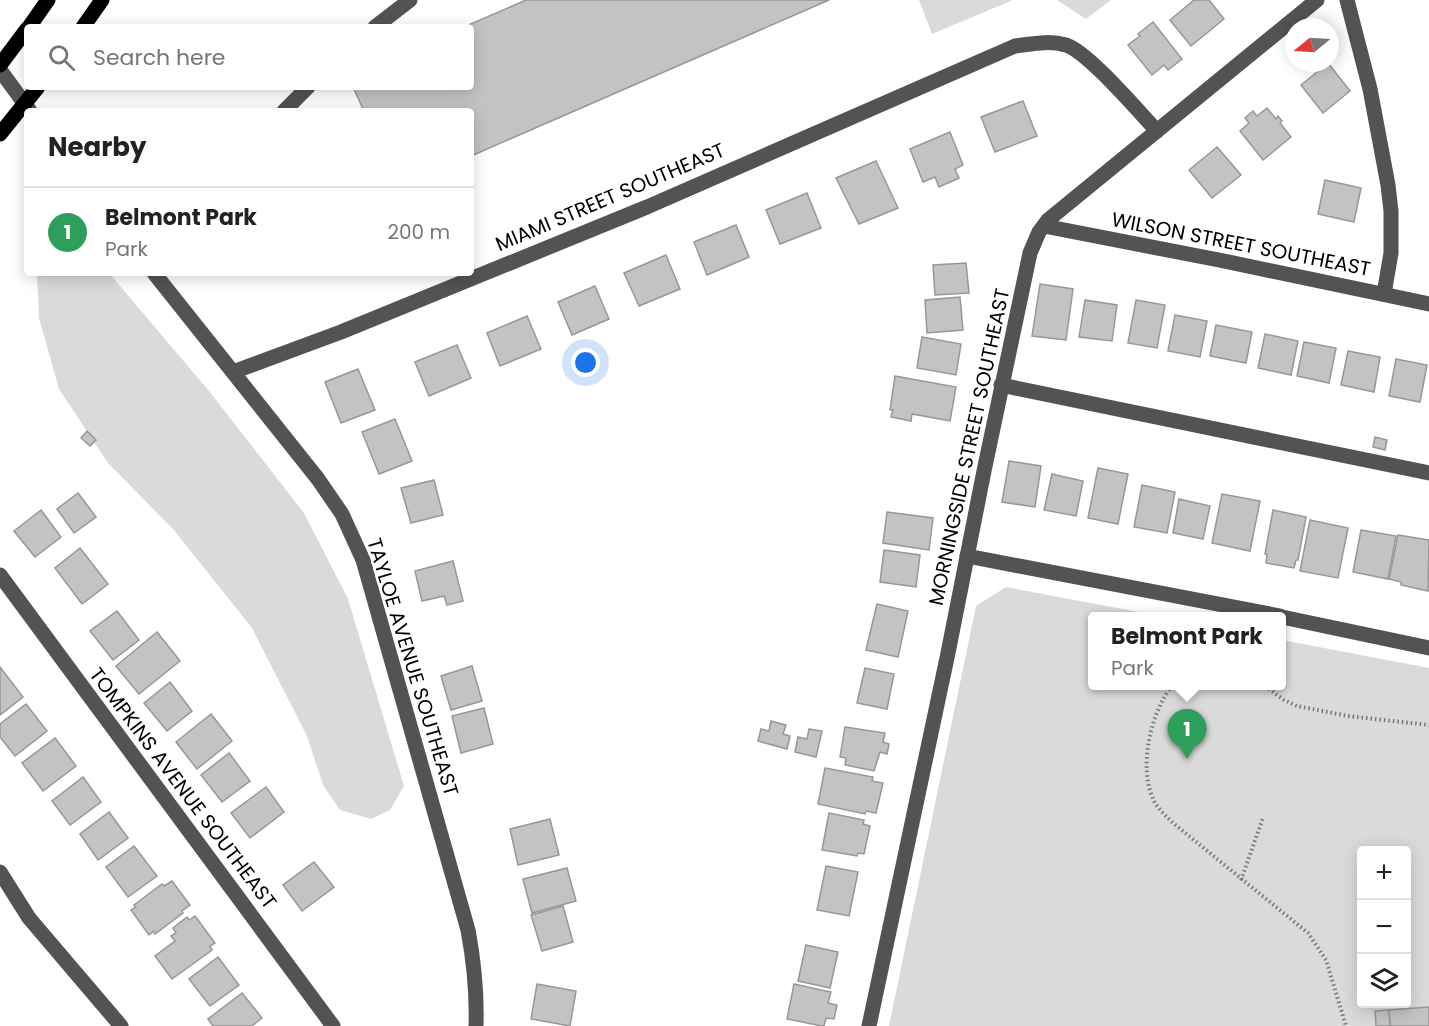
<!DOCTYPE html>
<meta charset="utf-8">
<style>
:root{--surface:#fff;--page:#f2f2f2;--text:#222;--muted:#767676;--line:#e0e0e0;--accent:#0b8043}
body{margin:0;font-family:Poppins,sans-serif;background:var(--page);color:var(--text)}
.controls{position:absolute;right:18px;bottom:18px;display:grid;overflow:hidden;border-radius:6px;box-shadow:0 3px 15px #0003}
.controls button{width:54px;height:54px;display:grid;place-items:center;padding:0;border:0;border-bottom:2px solid var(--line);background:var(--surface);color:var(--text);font:30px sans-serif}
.compass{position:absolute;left:1285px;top:18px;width:54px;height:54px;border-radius:50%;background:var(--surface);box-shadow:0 3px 15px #0003;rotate:252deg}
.you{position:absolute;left:586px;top:363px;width:21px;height:21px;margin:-15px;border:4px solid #fff;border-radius:50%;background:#1a73e8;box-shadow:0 0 0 9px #1a73e833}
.badge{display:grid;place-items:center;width:39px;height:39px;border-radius:50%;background:var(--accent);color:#fff;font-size:20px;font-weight:700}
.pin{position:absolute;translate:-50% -50px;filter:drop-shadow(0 2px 3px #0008)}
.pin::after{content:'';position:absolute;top:32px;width:21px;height:18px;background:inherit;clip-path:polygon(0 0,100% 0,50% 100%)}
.popup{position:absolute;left:1088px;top:612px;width:198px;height:78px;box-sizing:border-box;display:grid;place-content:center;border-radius:6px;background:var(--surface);filter:drop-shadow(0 2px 4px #0005);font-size:20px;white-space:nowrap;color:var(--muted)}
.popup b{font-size:22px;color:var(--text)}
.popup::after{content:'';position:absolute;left:50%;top:100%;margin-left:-12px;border:12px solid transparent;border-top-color:var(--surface)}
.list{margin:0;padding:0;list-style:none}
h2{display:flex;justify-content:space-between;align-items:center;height:78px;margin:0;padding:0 24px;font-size:26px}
h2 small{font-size:20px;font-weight:400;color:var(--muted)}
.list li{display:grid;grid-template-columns:39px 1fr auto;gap:18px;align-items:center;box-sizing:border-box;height:90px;padding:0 24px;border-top:2px solid var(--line)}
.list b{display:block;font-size:22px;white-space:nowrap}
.list p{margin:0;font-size:20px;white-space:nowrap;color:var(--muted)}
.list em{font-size:20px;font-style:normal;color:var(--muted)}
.icon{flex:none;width:33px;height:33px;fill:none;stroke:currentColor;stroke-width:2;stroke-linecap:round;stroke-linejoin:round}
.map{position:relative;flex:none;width:1429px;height:1026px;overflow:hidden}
.search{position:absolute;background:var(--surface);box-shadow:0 3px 15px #0003;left:24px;top:24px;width:450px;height:66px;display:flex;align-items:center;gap:15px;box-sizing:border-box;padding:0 21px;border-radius:6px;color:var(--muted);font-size:22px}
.panel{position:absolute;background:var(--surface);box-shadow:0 3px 15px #0003;left:24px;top:108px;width:450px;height:168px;border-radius:6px}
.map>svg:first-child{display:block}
.green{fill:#dadada;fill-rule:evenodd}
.building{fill:#c3c3c3;stroke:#979797;stroke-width:1.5}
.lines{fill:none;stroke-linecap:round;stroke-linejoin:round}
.path{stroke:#757575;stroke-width:4;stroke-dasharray:1.5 3;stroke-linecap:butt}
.minor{stroke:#535353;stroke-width:15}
.major{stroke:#000;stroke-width:15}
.labels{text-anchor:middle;stroke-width:5;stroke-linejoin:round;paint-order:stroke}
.street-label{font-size:20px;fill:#000;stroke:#fff}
</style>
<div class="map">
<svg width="1429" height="1026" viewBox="0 0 1429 1026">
<rect width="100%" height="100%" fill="#fff"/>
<!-- green -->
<g class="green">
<path d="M919,0H1013L932,34Z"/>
<path d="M1057,0H1111L1086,19Z"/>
<path d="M37,273H109L209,391L304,513L348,599L404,786L390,810L371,819L340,810L323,785L307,736L252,628L173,529L108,463L59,389L39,318Z"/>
<path d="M1006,587L1160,616H1092V686H1282V640L1429,668V1026H889L976,606ZM1362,850H1406V1004H1362Z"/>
</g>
<!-- building -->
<g class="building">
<path d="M526,0H829L471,156V111H364L353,87H471V27H464Z"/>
<path d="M1194,0H1209L1224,19L1191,46L1170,20Z"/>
<path d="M1153,22L1182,59L1168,70L1164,65L1152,75L1128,45L1140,36L1138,34Z"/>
<path d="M1328,63L1350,91L1323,113L1301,85Z"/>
<path d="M1023,101L1037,136L995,152L981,117Z"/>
<path d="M1267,108L1276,119L1278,116L1282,121L1280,123L1291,137L1263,160L1240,131L1249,123L1245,118L1253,111L1257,116Z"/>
<path d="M950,132L963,165L955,169L959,178L939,187L935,177L923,182L910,149Z"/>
<path d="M1217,147L1241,175L1212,198L1189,170Z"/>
<path d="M876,161L898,208L859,224L836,178Z"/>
<path d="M1325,180L1361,188L1354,222L1318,214Z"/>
<path d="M807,193L821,228L780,244L766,210Z"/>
<path d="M736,225L749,257L707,275L694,242Z"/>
<path d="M666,255L680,289L639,306L624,273Z"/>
<path d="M966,263L969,293L935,295L933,265Z"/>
<path d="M1040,284L1073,289L1066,340L1032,336Z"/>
<path d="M595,286L609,319L572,335L558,302Z"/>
<path d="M960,297L963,330L927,333L925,300Z"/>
<path d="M1085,300L1117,305L1112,341L1079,337Z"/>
<path d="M1136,300L1165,305L1157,348L1128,343Z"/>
<path d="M1175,315L1207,321L1200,357L1168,351Z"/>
<path d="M527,316L541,349L500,366L487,333Z"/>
<path d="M1216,325L1252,332L1246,363L1210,356Z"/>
<path d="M1265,334L1298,341L1291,375L1258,368Z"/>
<path d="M922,337L961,344L956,375L917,368Z"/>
<path d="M1304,342L1336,348L1329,383L1297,376Z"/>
<path d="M457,345L471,378L429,396L415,362Z"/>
<path d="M1348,351L1380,357L1374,392L1341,385Z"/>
<path d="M1396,359L1427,365L1420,402L1389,396Z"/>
<path d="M358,369L375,410L341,423L325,382Z"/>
<path d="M895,376L956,387L950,421L912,414L911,421L891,417L893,410H890Z"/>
<path d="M395,419L412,461L379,474L362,432Z"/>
<path d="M87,431L96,440L90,446L81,438Z"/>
<path d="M1375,437L1387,440L1385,450L1373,447Z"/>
<path d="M1009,461L1041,466L1035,507L1002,502Z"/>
<path d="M1098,468L1128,474L1118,524L1088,518Z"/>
<path d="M1052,474L1083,481L1076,516L1044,510Z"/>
<path d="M434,480L443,515L411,523L401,488Z"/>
<path d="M1142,485L1175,492L1167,533L1134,527Z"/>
<path d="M78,493L96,517L74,533L57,509Z"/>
<path d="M1222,494L1260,501L1250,551L1212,543Z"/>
<path d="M1179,499L1210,506L1203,539L1173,533Z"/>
<path d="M41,510L61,537L35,557L14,531Z"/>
<path d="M1273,510L1306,517L1298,560H1296L1294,568L1266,563L1267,554H1265Z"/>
<path d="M887,512L933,518L929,550L883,543Z"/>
<path d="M1310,520L1348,528L1338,578L1300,571Z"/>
<path d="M1361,530L1396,536L1388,579L1353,572Z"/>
<path d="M1398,535L1429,540L1428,591L1401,585V582L1389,579Z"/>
<path d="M80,548L108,584L82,604L55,568Z"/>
<path d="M884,550L920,555L916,587L880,582Z"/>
<path d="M453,561L463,601L447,605L444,596L422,601L415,571Z"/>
<path d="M877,604L908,611L898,657L866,650Z"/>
<path d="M117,611L139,640L113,660L90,631Z"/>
<path d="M157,632L180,661L139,694L116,666Z"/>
<path d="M472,666L482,701L451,710L441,676Z"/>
<path d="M0,667L23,697L0,715Z"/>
<path d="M865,668L894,674L887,709L857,703Z"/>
<path d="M170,682L192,711L167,731L144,703Z"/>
<path d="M26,704L47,731L15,756L0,737V724Z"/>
<path d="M484,708L493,744L461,753L452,716Z"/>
<path d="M211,714L232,741L197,769L176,742Z"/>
<path d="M771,721L786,725L783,734L790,736L787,749L758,741L761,729L769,731Z"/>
<path d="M845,727L885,733L883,742L889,744L887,754L880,752L874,771L845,765L846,758L840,757Z"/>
<path d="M809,729L822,731L816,757L795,752L798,737L807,739Z"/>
<path d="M55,738L76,766L43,791L22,763Z"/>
<path d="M229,753L250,781L222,802L201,775Z"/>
<path d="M825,768L873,777L872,781L883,783L876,813L866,811L865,814L818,804Z"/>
<path d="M83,777L101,802L70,825L52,801Z"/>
<path d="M266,787L284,812L250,838L231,813Z"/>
<path d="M109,812L128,838L98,860L80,834Z"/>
<path d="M829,813L864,820L863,824L870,826L864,854L858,853L857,856L822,850Z"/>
<path d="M550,819L559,855L518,865L510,829Z"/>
<path d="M134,846L157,876L128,897L106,867Z"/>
<path d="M314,862L334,887L302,911L283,885Z"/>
<path d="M826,866L858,872L849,916L817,910Z"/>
<path d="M567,868L576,901L532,913L523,879Z"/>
<path d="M172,881L190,905L182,911L183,913L155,934L154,931L149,935L131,910L136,907L134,905L162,884L164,886Z"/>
<path d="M563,906L573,942L542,951L531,915Z"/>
<path d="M195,916L215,943L210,946L212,950L172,979L155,956L175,941L171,936L176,933L173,928L187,917L189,920Z"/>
<path d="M806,945L838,952L830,988L798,981Z"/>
<path d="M218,957L239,985L210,1006L189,979Z"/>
<path d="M537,984L576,991L570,1026L531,1019Z"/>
<path d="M794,984L831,992L828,1003L837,1005L834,1019L826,1018L824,1026H822L787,1019Z"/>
<path d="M242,993L262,1018L252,1026H213L208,1019Z"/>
<path d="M1429,1007V1026H1390L1389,1010Z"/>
<path d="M1389,1010L1390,1026H1376L1375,1011Z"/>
</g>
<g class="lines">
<!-- path -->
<g class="path">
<path d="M1172,686C1150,713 1138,769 1154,801C1159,810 1166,816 1173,823L1308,933L1326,960L1346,1026"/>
<path d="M1265,686L1284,700L1297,706L1348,716L1429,725"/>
<path d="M1241,880L1263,818"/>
</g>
<!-- minor -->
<g class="minor">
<path d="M1347,0L1370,89L1388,185L1391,211V253L1384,294"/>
<path d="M375,27L410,0"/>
<path d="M0,70L30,111"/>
<path d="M284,111L308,87"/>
<path d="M1044,226L1219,260L1429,304"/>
<path d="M154,273L318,479L342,514L363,560L468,930C474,962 477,994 476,1026"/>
<path d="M233,372L341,332L647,207L1015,46C1032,44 1049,40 1066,45C1088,52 1138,111 1157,131"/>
<path d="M1001,385L1429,473"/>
<path d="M967,556L1280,616"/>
<path d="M0,575L333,1026"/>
<path d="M1282,617L1429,648"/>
<path d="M0,872L29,918L121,1026"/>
<path d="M869,1026L948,653L984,471L1030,253L1039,232L1048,220L1317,0"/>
</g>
<!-- major -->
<g class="major">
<path d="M29,27L48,0"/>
<path d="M83,27L102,0"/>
<path d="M0,65L27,29"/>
<path d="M0,134L38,87"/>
</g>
</g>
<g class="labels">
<!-- street labels -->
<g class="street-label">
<text transform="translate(610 197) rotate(-23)" y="7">MIAMI STREET SOUTHEAST</text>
<text transform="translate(1241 244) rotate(11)" y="7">WILSON STREET SOUTHEAST</text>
<text transform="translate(969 447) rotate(-78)" y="7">MORNINGSIDE STREET SOUTHEAST</text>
<text transform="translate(413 667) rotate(73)" y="7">TAYLOE AVENUE SOUTHEAST</text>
<text transform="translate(183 788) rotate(53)" y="7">TOMPKINS AVENUE SOUTHEAST</text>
</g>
</g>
</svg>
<div class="controls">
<button>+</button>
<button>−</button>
<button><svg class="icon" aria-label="layers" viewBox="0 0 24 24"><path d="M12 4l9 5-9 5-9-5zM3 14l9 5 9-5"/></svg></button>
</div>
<svg class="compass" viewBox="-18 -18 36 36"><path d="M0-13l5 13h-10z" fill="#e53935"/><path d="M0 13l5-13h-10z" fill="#767676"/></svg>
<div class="you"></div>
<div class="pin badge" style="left:1187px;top:759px;background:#2e9e5b">1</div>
<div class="popup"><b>Belmont Park</b>Park</div>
<div class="search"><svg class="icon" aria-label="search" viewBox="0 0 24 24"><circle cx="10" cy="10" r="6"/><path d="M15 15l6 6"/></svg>Search here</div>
<section class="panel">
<h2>Nearby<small></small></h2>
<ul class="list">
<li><span class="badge" style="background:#2e9e5b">1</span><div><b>Belmont Park</b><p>Park</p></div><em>200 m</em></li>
</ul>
</section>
</div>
